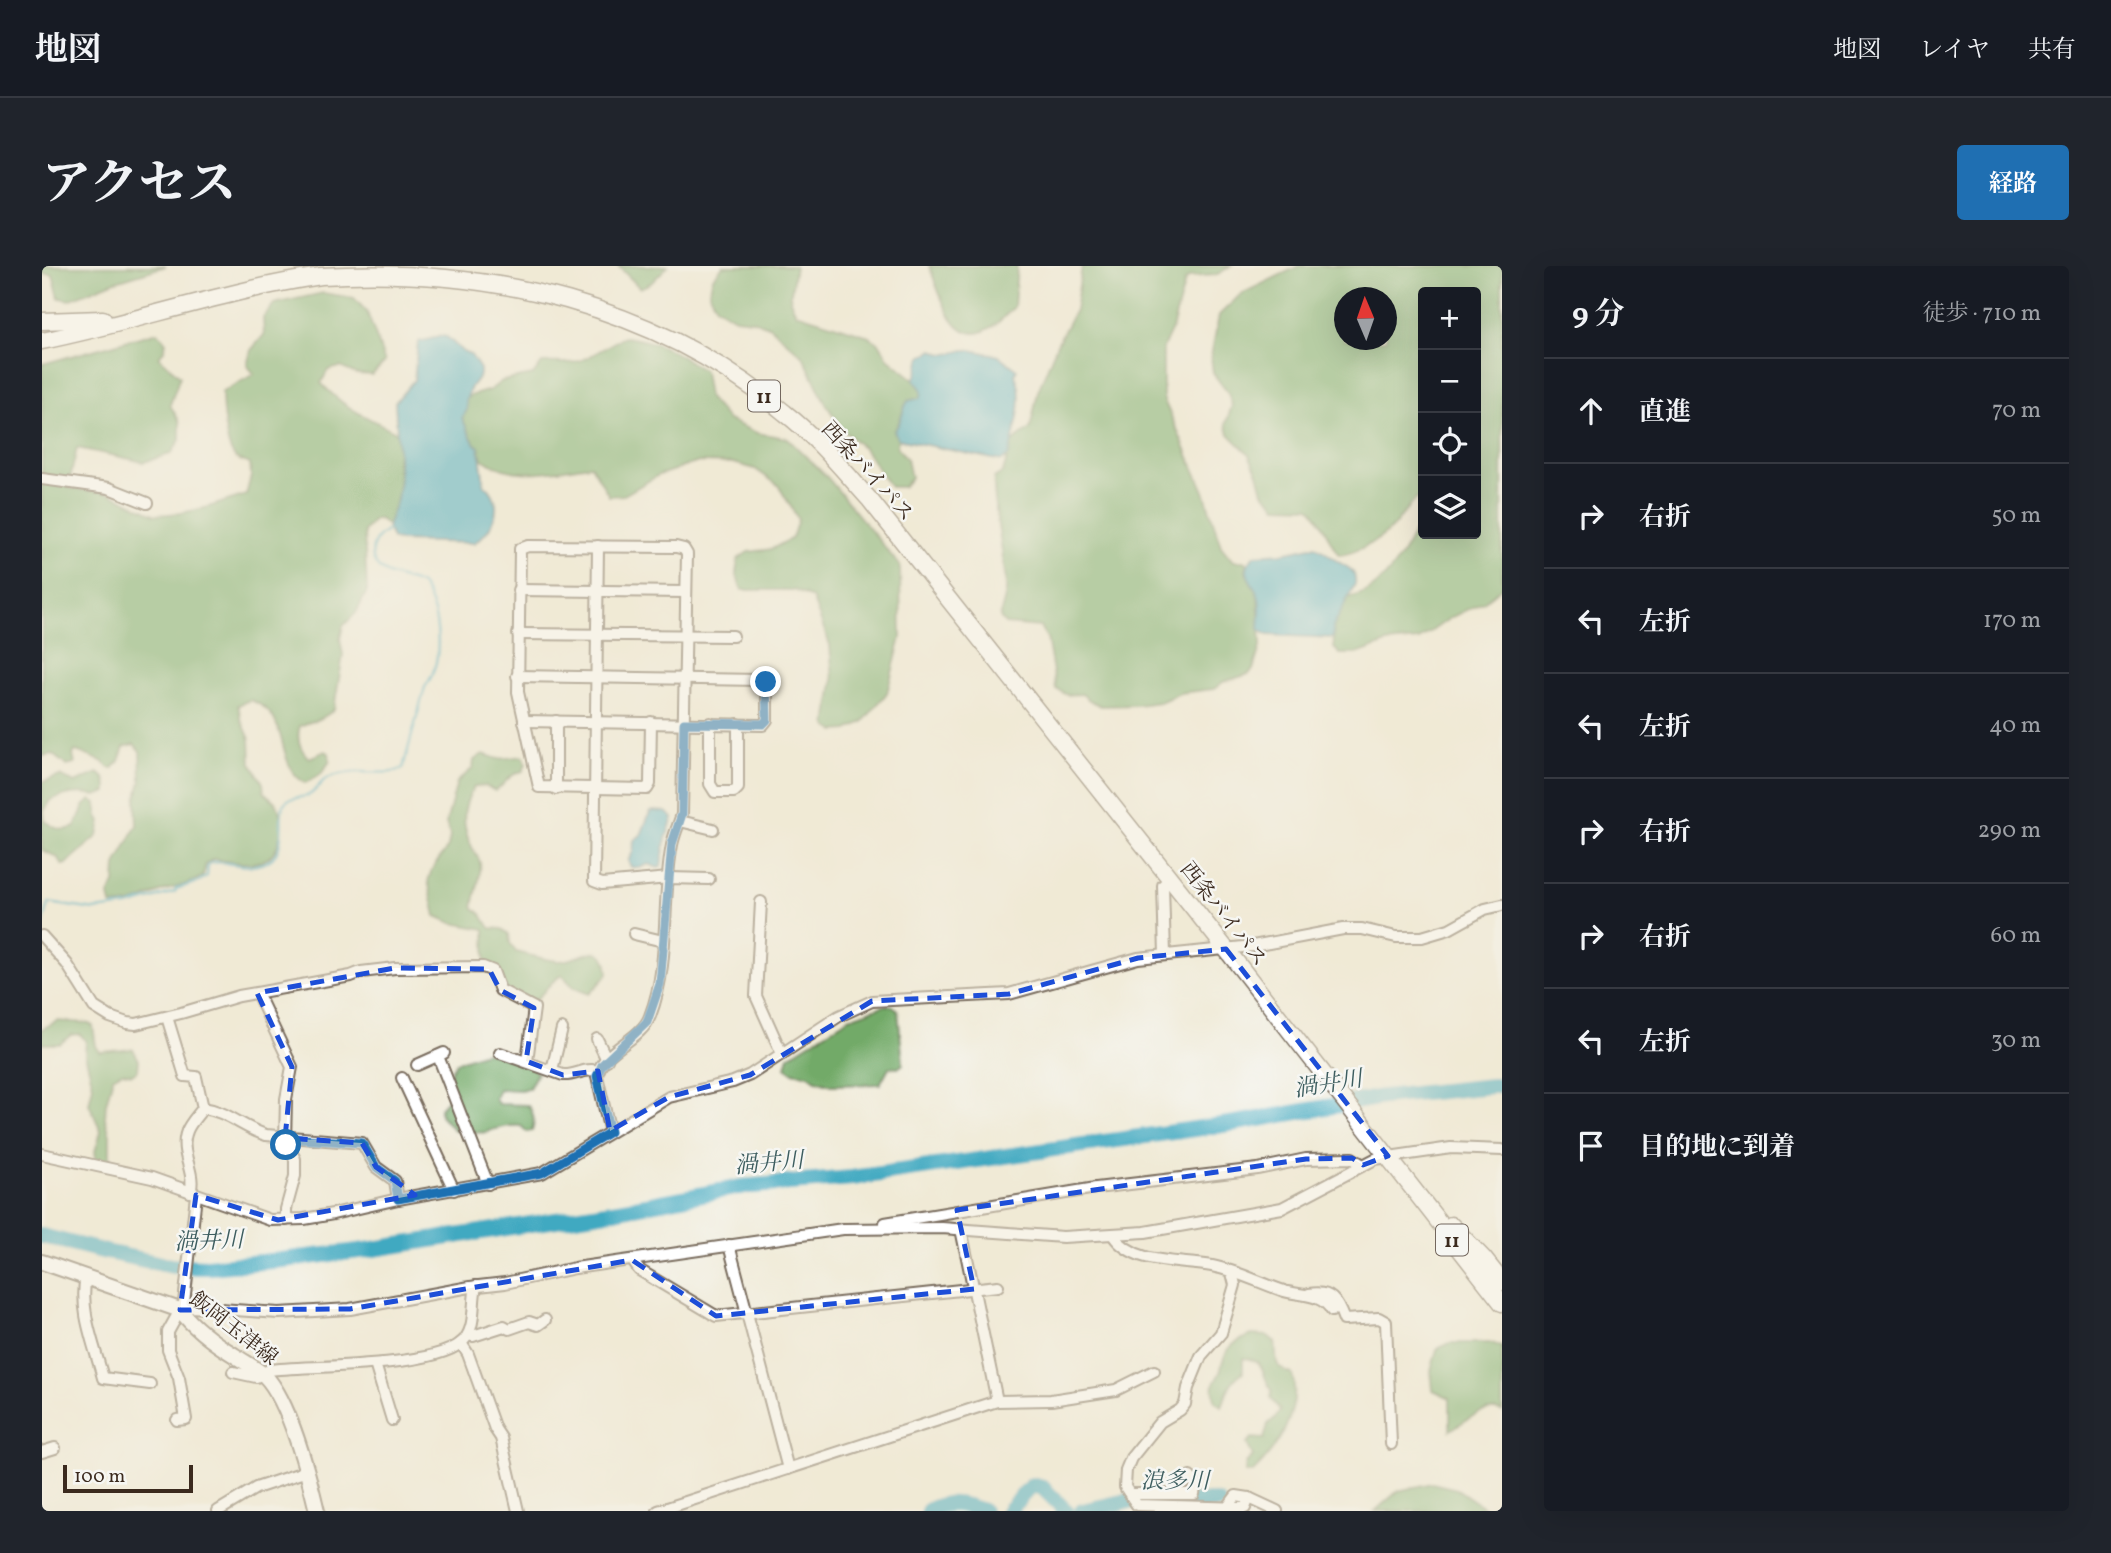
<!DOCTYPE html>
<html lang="ja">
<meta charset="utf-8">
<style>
:root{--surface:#171b24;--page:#20242c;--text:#f1f3f6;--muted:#9ea1a6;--line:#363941;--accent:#1f6fb2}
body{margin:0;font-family:Vollkorn,"Noto Serif JP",serif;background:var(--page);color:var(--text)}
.controls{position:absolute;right:21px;top:21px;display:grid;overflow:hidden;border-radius:7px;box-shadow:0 7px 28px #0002}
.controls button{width:63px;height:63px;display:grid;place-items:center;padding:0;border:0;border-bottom:2px solid var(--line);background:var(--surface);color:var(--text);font:35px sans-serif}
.compass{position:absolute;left:1292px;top:21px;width:63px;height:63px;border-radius:50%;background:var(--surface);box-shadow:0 7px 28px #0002;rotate:358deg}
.scale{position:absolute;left:21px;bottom:18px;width:130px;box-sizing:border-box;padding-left:7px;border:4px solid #3b2a1e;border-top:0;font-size:19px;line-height:24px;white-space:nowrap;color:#3b2a1e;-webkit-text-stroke:5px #f6f6f2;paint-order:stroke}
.stop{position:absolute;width:21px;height:21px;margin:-16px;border:5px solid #1f6fb2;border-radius:50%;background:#fff}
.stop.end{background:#1f6fb2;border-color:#fff;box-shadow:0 2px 7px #0008}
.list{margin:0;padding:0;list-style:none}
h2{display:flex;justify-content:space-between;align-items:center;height:91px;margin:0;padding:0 28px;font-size:30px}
h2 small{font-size:23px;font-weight:400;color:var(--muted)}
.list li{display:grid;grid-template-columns:46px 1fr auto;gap:21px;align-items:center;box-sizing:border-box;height:105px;padding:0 28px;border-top:2px solid var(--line)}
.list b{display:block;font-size:26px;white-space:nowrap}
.list em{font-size:23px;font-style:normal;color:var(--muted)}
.icon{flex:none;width:38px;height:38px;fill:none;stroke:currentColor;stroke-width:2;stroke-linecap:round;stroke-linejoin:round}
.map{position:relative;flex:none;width:1460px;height:1245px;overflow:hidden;border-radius:7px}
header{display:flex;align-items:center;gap:42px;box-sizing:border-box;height:98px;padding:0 35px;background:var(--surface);border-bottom:2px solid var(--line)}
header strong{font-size:33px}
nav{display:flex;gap:38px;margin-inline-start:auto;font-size:24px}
.intro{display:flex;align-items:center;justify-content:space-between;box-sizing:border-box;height:168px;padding:0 42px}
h1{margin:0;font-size:49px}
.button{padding:18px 32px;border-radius:7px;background:var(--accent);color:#fff;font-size:24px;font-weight:700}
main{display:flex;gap:42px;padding:0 42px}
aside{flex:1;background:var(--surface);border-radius:7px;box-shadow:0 7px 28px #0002}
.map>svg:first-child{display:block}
.forest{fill:#72aa68;stroke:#566a43;stroke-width:2;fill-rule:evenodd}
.water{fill:#41a9c1;stroke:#3e6a70;stroke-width:2}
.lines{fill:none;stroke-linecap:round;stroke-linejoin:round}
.stream{stroke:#41a9c1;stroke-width:2.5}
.river{stroke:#41a9c1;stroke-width:16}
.minor-casing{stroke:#7a6d5e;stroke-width:14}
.major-casing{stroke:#7a6d5e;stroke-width:18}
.highway-casing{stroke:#7a6d5e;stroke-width:19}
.minor{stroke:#fff;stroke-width:10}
.major{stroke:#fff;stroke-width:14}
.highway{stroke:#fff;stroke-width:16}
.route{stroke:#1f6fb2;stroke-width:9}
.marked{fill:none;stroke:#1d4ed8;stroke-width:5;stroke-dasharray:14 9;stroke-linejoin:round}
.labels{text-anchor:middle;stroke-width:5;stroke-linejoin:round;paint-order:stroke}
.shield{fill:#f6f6f2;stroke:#73675e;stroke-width:2}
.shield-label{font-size:19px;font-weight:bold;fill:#3b2a1e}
.street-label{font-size:21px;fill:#3b2a1e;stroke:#f6f6f2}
.water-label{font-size:23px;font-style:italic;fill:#3d5d5f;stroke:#f6f6f2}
</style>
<header>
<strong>地図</strong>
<nav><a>地図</a><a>レイヤ</a><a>共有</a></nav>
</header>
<div class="intro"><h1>アクセス</h1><a class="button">経路</a></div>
<main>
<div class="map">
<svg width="1460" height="1245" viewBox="0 0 1460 1245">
<rect width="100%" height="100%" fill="#f6f6f2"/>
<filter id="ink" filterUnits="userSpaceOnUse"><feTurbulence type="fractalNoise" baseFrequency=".0143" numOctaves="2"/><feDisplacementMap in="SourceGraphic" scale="14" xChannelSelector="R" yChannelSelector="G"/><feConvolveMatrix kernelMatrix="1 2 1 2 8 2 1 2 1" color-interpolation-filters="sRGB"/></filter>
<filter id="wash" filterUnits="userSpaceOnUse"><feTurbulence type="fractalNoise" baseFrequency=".00686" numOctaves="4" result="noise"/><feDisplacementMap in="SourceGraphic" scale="28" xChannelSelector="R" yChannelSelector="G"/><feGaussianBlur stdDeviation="1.57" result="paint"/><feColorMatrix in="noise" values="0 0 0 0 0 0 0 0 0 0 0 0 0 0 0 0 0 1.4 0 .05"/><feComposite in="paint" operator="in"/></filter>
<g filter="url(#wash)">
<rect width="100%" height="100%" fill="#f0ead6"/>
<!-- forest -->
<g class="forest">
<path d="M0,0H124L71,16L27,34L17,32L11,9L0,8Z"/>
<path d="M576,0H626L609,17L598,22Z"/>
<path d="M681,0H753L748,34L754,47L824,69L837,77L847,93L879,119L881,126L878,132L866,135C859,145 860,155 852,165L856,173L855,181L865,193L869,212L861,221H848L823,184L801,164L784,138L761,90L727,60L710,54L693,52L674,41L667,27L671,11Z"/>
<path d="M887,0H975L972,41C963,50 954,60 942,65C909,79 896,20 887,0Z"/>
<path d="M1040,0H1189L1174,9L1148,11L1143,15L1130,63L1121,82V132L1162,225L1179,280L1191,295H1202L1205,298L1204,306L1216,329L1219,378L1211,404L1207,408L1181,416L1172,423L1138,427L1118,436L1095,439L1059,440L1047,434L1040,428L1025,429L1014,423L1005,372L998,361L963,358L958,352C959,342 965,330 964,320C962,284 951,248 952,212L961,206L970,176L988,163L996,125L1015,78L1033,44Z"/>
<path d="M1257,0H1460V321L1443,335L1408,352L1377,374L1345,377L1315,388H1298L1292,382L1291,361L1306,332C1313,329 1321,328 1327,324C1353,308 1370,272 1381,246V268H1434V26H1381V229C1367,235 1361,250 1351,261C1340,273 1313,288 1297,289C1285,274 1282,254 1268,241L1235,240L1221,226L1216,207L1206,187L1187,168L1184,158L1190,139L1186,127L1171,107L1169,90L1177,49L1199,28ZM1302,32H1344V74H1302Z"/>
<path d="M281,27L312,32L325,46L343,96L330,109L314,108L298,101L286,104L279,117C304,144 323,150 354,166L357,176L355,197L358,213L355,234L346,258H343L338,253L332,254L322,265L325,325L314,347L301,360L298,373L301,389L292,443C282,454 271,454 258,460C254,472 258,484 267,492L283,485L287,487L288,495L279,508L263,517C231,499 251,448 208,434L196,439L199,453L208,473L209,497L221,517L222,526C226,530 231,533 234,537C244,554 240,588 220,595C206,600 186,595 171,593L164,598L161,610C151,617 136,621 124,624C104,630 93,641 69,639L67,629L73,617L74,599L95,559L94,535L99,515L98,485L92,478L82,481L77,495L70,503C66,502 64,499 61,496C59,495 35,485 33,485L31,489L33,498L25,500L10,488L0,490V98L116,66L124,76L122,84L117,91L138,110L128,139L138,156V174L129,188L102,196L35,182L26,222L68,227L114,249L139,247L163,242L204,229L209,210L208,198C203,196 196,194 193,191C183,182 180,140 180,126L212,108L205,99L209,84L222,69L221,52L232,38Z"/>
<path d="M583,71C617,75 634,86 662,105L666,131L686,154L715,167L745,172L786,212L858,300L859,372L845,427L821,456L806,464L793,465L785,460L791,415L788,379L770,332L752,324H700L694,307L696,293L706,286L730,283L750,272L756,253L736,219L713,203L691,197L657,196L617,209L582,229L567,230L549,199C511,204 474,216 440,193L437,181L432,177L420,152L424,134L427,130L448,124L460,115L491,109L500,97C510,96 526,98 534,96C552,91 566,78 583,71Z"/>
<path d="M441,488L456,493L481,490L484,498L481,505C461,511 467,517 453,525L444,520L432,521C419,541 419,561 431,583C434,589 437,591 438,597C440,611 433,627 431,641L440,649L448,662L460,663L467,668L468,677L474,686C488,689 503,694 517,695C538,695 564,668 566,708L547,728L532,722L520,709C507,716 503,727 492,735L469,729L444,698C442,692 444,672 443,663L410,657L394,650L386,615L390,603L406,581L408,570L404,557L415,516L431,502L432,494Z"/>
<path d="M55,507C65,511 65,517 65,526L54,530C39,524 23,529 8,534L2,545L3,555C13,563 21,566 33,561L42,540L49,534L54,537L56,550L59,555L56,570L24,598L20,599L15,591L0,584V516L18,510L33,517Z"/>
<path d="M844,739L851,740L856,745L861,798L856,802L847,801L838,818L790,819L774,814L767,809L751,806L744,801L747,790L807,752Z"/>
<path d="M15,755L46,757L51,760L54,780L58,786L91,783L97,794L96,804L90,808L80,806L71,811L64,838L63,852L68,869V894L54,893L53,885L59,865L47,838L51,819L43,788L44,775L38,768L29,769L18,778H0V763Z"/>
<path d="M443,786C458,788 486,794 495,807L487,822L478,824L457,823L453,832L456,838L485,839C492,845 493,856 490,865L485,866L479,860C466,859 456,862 444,866C436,868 422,865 413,865L398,849V842L406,833L409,804L414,796Z"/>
<path d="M1210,1069L1226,1070L1233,1076C1236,1095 1229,1100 1250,1108C1260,1143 1236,1183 1210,1207H1203L1204,1197L1211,1190L1205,1178L1210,1172L1222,1173L1226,1158L1233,1152L1238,1144L1229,1133L1230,1124C1217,1108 1227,1095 1201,1092V1106C1185,1118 1187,1124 1180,1140L1173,1135C1172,1130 1171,1123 1172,1118C1174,1113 1178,1108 1179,1103C1183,1081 1190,1077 1210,1069Z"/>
<path d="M1408,1077H1450L1460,1081V1146C1441,1138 1422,1157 1408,1164V1132L1391,1124L1389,1105L1395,1083Z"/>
<path d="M1390,1217L1415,1223L1447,1245H1333L1356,1225Z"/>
</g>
<!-- water -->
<g class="water">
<path d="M400,70L405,71L421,86L429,89L438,103V109L429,121L424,134L425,144L420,152L432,177L437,181L442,218C464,236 453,263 432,277L356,275L350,273L345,261L355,234L358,213L353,136L372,114L376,76Z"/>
<path d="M891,84C910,94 915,82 929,84C933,85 954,89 957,90C963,94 968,99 975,103L973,109C985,132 972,165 967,189L960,195L856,173L852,165C861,155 859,145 866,135L878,132C883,121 876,122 872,113C878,106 875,94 882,89C884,87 888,87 891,84Z"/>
<path d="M1273,280C1280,284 1286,288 1292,293C1302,301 1315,301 1313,318L1291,361V372L1225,369L1217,363C1217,352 1220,339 1216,329C1209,311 1197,308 1212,289L1240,287Z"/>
<path d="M612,545L624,546L631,552L624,572L619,600L616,602L607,598L597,602L589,601L586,595L591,586L592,574L599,569L608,546Z"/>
</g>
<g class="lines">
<!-- stream -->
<path class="stream" d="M0,662L7,637L53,644L86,640L133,626L134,623L156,616L165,610L166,599L171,596C186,596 204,603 219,598C253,589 230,542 246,534C252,531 261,532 267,529C274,525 277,519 282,514C290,508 304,507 313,506C328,505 349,510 361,502L383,421C403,395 398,345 379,319C368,313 357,313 346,308C324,297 326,275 346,264"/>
<!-- river -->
<g class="river">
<path d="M0,970L64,986L130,1000L166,1001L240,994L325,984L577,944L698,921L810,912L1194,857L1341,831L1460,819"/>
<path d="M886,1245C904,1233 923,1238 941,1245"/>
<path d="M966,1245L990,1219L1001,1222L1024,1245"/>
<path d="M1040,1245L1084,1235L1176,1236"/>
</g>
</g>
</g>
<g filter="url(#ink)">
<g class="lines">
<defs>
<g id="minor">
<path d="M0,213L67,222L105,237"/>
<path d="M556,280L552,615L560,618L627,612L667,613"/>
<path d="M476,324L644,326"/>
<path d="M476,368L691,370"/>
<path d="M475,410L718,414L725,418V454L721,459L482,455"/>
<path d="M514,455V523"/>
<path d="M668,457V518L673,526H692L696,522V458"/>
<path d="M638,555L671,563"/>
<path d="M719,636L714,730L740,788"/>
<path d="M592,668L621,675"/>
<path d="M0,670L25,698L52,741L68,751L85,757L94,758L139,747L197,730L309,710L319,706L353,702L441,701L451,705L458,724L492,742L485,795"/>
<path d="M1123,689L1121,619L1128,613"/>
<path d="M215,727L250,801L244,833L243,875L253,893V910L244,943V954"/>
<path d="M125,751L143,810L154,811L161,842C156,849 148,857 145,865C136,887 155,906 148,926"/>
<path d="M555,773L565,794"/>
<path d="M458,787L521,809C534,810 543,801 556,805"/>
<path d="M396,790L446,918"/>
<path d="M375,799L402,787"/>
<path d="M510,804L520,763"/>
<path d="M360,812L412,924"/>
<path d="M161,842C185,845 201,862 224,869L320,877L334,901L353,915L356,933"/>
<path d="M568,866L555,810C560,783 599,775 608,750C629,696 619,635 630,579C632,568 637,558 640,548L645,288L642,283L634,281L486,280L478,283L476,426L497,521L605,523L608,518L609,456"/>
<path d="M0,888L110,912L228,954L262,953L291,948L356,933L500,907L627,831L691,816L708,809L797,750L830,735L967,728L1096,692L1211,680L1301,663H1320L1354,671H1380L1407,663L1443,643L1460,639"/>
<path d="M843,957L1054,922L1216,903L1264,893L1310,892L1321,899"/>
<path d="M919,963L955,1135"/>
<path d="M1071,969C1092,1000 1138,994 1170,1000C1195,1005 1218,1017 1242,1025C1259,1030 1280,1027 1290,1045"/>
<path d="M687,979L746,1203"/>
<path d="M590,994L597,1004L674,1050L956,1020"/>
<path d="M44,1010C37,1045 52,1078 61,1112L108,1118"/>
<path d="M1267,1028C1289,1024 1295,1035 1302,1054L1337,1052L1344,1056L1349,1178"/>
<path d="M138,1044L149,1041L237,1047L308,1043L428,1021L463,1017L533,1002L801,963L900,962L1021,971L1103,966L1240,942L1333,893L1409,882L1460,884"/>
<path d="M426,1069L431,1070L462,1060L467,1063L487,1056L496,1059L503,1054"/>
<path d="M419,1077L426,1088L453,1163L459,1172L476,1245"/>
<path d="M333,1098L350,1154"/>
<path d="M191,1106L214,1111L227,1104C267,1099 399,1103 423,1073C434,1059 430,1037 434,1020"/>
<path d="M135,1154L144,1153L137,1112L126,1084V1066L142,1037L154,929"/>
<path d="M0,1186L13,1182"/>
<path d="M1089,1228H1152L1154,1218L1148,1211"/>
<path d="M1207,1232L1235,1245"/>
<path d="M1185,1242L1194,1230L1207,1232L1203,1242L1095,1239L1083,1221L1084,1204L1089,1192L1118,1156L1138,1144L1143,1138L1146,1122L1159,1090L1179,1067L1193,1019L1190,1007"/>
<path d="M176,1245L214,1222L265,1205"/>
<path d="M616,1245L955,1135L1009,1134L1074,1124L1112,1105"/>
</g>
<path id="major" d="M0,996L138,1044C152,1062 172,1077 192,1089C202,1096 214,1102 223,1110C247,1134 267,1211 275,1245"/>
<g id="highway">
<path d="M0,55L61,53"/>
<path d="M0,75C94,56 184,24 279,10C447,0 614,39 743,147C775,172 801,204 828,234L1184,683L1460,1037"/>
<path d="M1409,959L1441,992L1460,1016"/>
</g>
</defs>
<!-- minor casing -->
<use href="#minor" class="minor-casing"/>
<!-- major casing -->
<use href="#major" class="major-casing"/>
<!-- highway casing -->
<use href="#highway" class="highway-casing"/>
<!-- minor -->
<use href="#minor" class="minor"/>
<!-- major -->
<use href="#major" class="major"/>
<!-- highway -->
<use href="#highway" class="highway"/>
</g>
</g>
<g class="lines" filter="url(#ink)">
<!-- route -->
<path class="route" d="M244,879L243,872L320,877L334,901L353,915L356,933L500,907L568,866L555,810L560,799L605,756L618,718L630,578L640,548L642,457L721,458L725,454L724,416"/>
</g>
<!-- marked area -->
<path d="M0 0H1460V1245H0ZM1184,683L1346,890L1321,899L1310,892L1264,893L915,944L932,1023L674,1050L590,994L308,1043L138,1044L154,929L236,954L373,929L334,901L320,877L243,872L250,801L215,727L353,702L447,703L458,724L492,742L484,795L521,809L556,805L568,865L627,831L708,809L830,735L967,728L1096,692Z" fill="#f0ead6" fill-opacity=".55" fill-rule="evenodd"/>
<path class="marked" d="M1184,683L1346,890L1321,899L1310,892L1264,893L915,944L932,1023L674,1050L590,994L308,1043L138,1044L154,929L236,954L373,929L334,901L320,877L243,872L250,801L215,727L353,702L447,703L458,724L492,742L484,795L521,809L556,805L568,865L627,831L708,809L830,735L967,728L1096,692Z"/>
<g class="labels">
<!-- shield labels -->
<g class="shield">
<rect x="706" y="114.5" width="32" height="31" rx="5"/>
<rect x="1394" y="958.5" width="32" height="31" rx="5"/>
</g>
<g class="shield-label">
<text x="722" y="137">11</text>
<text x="1410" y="981">11</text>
</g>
<!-- street labels -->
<g class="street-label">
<text transform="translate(826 205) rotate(48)" y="7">西条バイパス</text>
<text transform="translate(1182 648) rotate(52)" y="7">西条バイパス</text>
<text transform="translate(192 1062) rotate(38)" y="7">飯岡玉津線</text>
</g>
<!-- water labels -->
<g class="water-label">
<text transform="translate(1286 817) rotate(-9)" y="8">渦井川</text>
<text transform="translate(727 896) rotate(-5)" y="8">渦井川</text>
<text transform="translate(167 974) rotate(-2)" y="8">渦井川</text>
<text x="1133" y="1222">浪多川</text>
</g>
</g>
</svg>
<div class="controls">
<button>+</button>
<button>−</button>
<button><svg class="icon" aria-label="locate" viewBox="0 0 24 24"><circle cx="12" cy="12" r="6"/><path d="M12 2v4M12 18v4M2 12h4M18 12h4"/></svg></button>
<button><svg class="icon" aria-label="layers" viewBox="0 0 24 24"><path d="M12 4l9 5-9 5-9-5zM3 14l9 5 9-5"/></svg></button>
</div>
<svg class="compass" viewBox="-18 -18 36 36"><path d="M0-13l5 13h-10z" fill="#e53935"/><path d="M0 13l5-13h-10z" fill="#9ea1a6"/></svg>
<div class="scale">100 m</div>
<div class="stop" style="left:244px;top:879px"></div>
<div class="stop end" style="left:724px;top:416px"></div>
</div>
<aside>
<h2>9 分<small>徒歩 · 710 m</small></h2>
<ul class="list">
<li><svg class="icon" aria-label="ahead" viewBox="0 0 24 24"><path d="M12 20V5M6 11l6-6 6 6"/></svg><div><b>直進</b></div><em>70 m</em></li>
<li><svg class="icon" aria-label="right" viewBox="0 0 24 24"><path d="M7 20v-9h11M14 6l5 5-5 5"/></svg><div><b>右折</b></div><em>50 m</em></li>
<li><svg class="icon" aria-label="left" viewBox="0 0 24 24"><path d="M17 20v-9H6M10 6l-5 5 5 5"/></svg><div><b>左折</b></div><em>170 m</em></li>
<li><svg class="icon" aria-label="left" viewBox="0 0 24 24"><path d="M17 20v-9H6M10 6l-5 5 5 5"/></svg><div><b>左折</b></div><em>40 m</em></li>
<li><svg class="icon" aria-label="right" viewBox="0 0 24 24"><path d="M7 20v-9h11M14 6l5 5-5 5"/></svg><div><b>右折</b></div><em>290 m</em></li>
<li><svg class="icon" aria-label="right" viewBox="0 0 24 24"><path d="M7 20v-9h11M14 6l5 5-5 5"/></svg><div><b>右折</b></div><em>60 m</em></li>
<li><svg class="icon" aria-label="left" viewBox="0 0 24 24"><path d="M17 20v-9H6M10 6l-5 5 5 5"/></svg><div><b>左折</b></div><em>30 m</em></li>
<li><svg class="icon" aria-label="arrive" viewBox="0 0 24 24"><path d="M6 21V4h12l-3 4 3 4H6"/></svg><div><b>目的地に到着</b></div></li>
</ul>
</aside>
</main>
